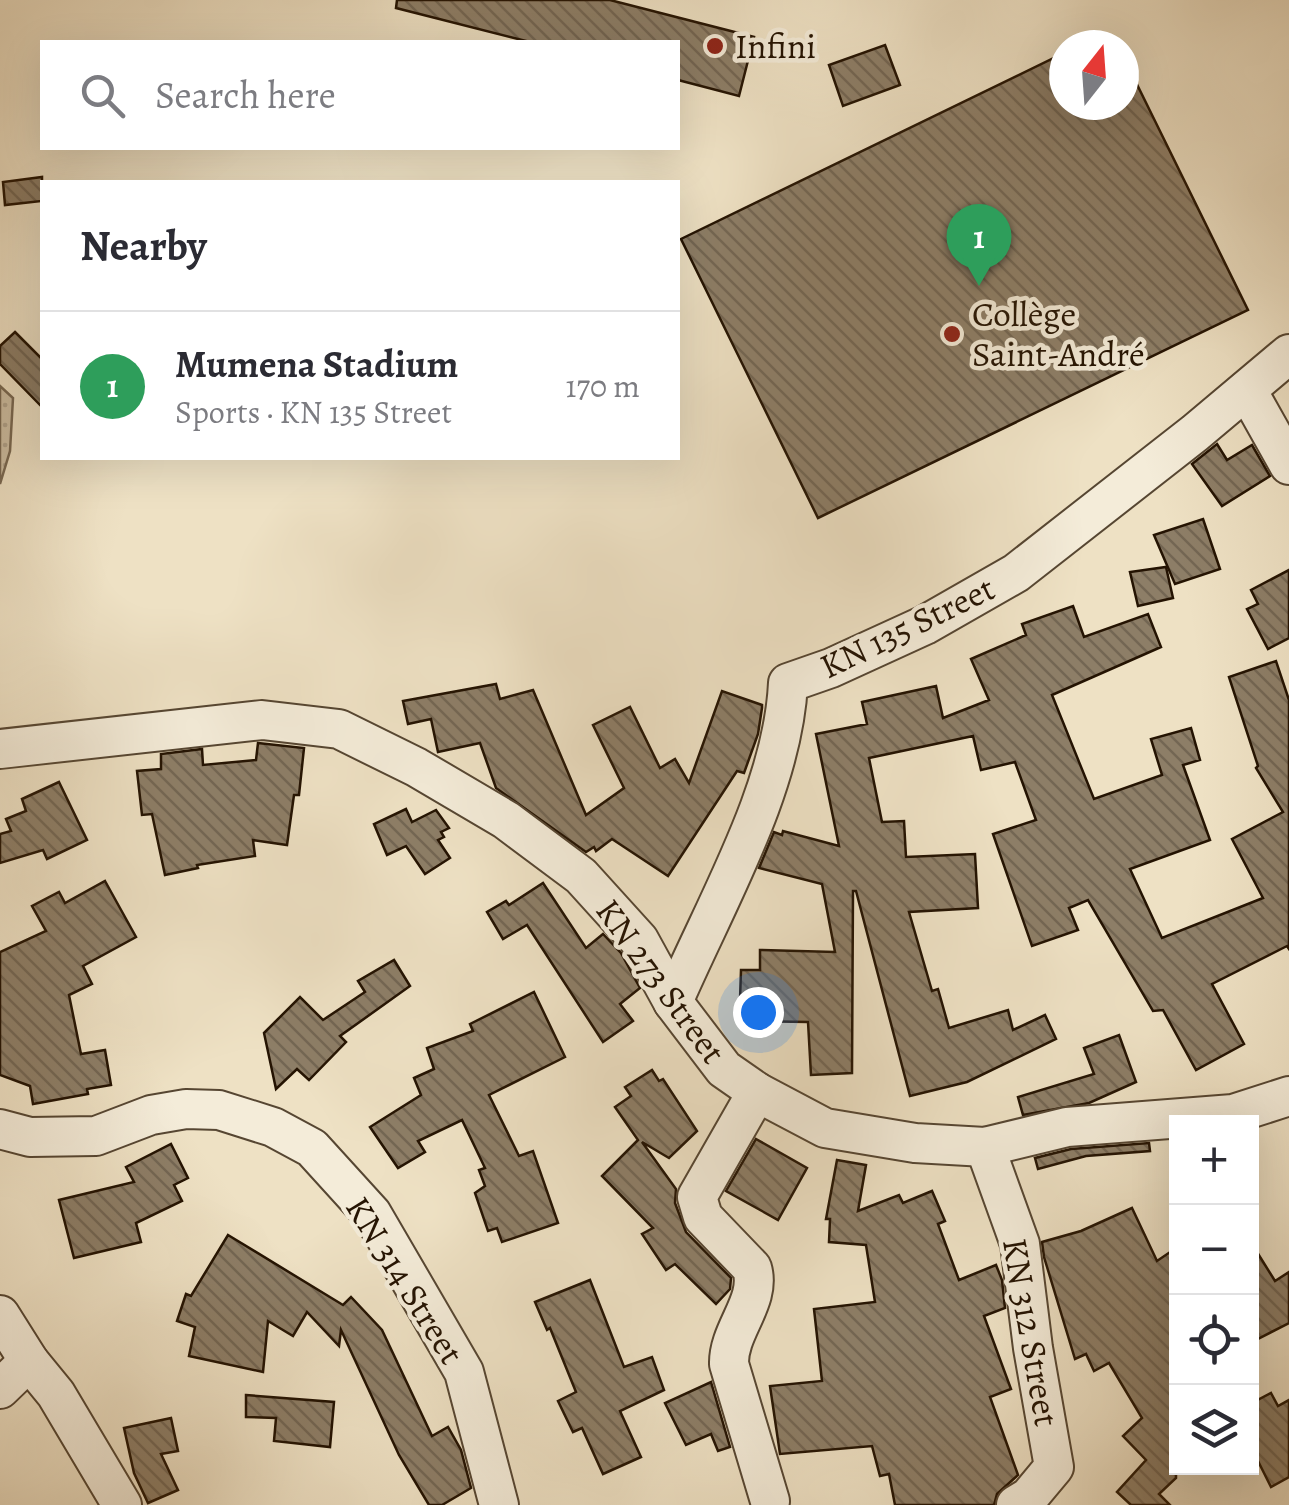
<!DOCTYPE html>
<meta charset="utf-8">
<style>
:root{--surface:#fff;--page:#f7f7f7;--text:#2b2b33;--muted:#7c7c81;--line:#e1e1e2;--accent:#1a73e8}
body{margin:0;font-family:Alegreya,serif;background:var(--page);color:var(--text)}
.controls{position:absolute;right:30px;bottom:30px;display:grid;overflow:hidden;border-radius:0px;box-shadow:0 10px 40px #0002}
.controls button{width:90px;height:90px;display:grid;place-items:center;padding:0;border:0;border-bottom:2px solid var(--line);background:var(--surface);color:var(--text);font:50px sans-serif}
.compass{position:absolute;left:1049px;top:30px;width:90px;height:90px;border-radius:50%;background:var(--surface);box-shadow:0 10px 40px #0002;rotate:17deg}
.you{position:absolute;left:758px;top:1012px;width:35px;height:35px;margin:-25px;border:8px solid #fff;border-radius:50%;background:#1a73e8;box-shadow:0 0 0 15px #1a73e833}
.badge{display:grid;place-items:center;width:65px;height:65px;border-radius:50%;background:var(--accent);color:#fff;font-size:32px;font-weight:700}
.pin{position:absolute;translate:-50% -82px;filter:drop-shadow(0 2px 5px #0008)}
.pin::after{content:'';position:absolute;top:52px;width:35px;height:30px;background:inherit;clip-path:polygon(0 0,100% 0,50% 100%)}
.list{margin:0;padding:0;list-style:none}
h2{display:flex;justify-content:space-between;align-items:center;height:130px;margin:0;padding:0 40px;font-size:42px}
h2 small{font-size:32px;font-weight:400;color:var(--muted)}
.list li{display:grid;grid-template-columns:65px 1fr auto;gap:30px;align-items:center;box-sizing:border-box;height:150px;padding:0 40px;border-top:2px solid var(--line)}
.list b{display:block;font-size:38px;white-space:nowrap}
.list p{margin:0;font-size:32px;white-space:nowrap;color:var(--muted)}
.list em{font-size:32px;font-style:normal;color:var(--muted)}
.icon{flex:none;width:55px;height:55px;fill:none;stroke:currentColor;stroke-width:2;stroke-linecap:round;stroke-linejoin:round}
.map{position:relative;flex:none;width:1289px;height:1505px;overflow:hidden}
.search{position:absolute;background:var(--surface);box-shadow:0 10px 40px #0002;left:40px;top:40px;width:640px;height:110px;display:flex;align-items:center;gap:25px;box-sizing:border-box;padding:0 35px;border-radius:0px;color:var(--muted);font-size:38px}
.panel{position:absolute;background:var(--surface);box-shadow:0 10px 40px #0002;left:40px;top:180px;width:640px;height:280px;border-radius:0px}
.map>svg:first-child{display:block}
.grass{fill:url(#grass-dots);stroke:#786852;stroke-width:2.5}
.building{fill:url(#building-back-hatch);stroke:#241302;stroke-width:2.5}
.lines{fill:none;stroke-linecap:round;stroke-linejoin:round}
.minor-casing{stroke:#564632;stroke-width:42}
.minor{stroke:#f4ecd9;stroke-width:38}
.poi-dot{fill:#8f2418;stroke:#f4ecd9;stroke-width:4}
.labels{text-anchor:middle;stroke-width:9;stroke-linejoin:round;paint-order:stroke}
.poi-label{font-size:35px;fill:#241302;stroke:#f4ecd9;text-anchor:start}
.street-label{font-size:35px;fill:#241302;stroke:#f4ecd9}
</style>
<div class="map">
<svg width="1289" height="1505" viewBox="0 0 1289 1505">
<defs>
<pattern id="grass-dots" width="8" height="8" patternUnits="userSpaceOnUse" patternTransform="scale(2.5)"><rect width="8" height="8" fill="#ccbea3"/><path d="M2 2h.1M6 6h.1" fill="none" stroke="#afa28b" stroke-width="1.8" stroke-linecap="round"/></pattern>
<pattern id="building-back-hatch" width="6" height="6" patternUnits="userSpaceOnUse" patternTransform="scale(2.5)"><rect width="6" height="6" fill="#8d7e67"/><path d="M-1 5l2 2M0 0l6 6M5-1l2 2" fill="none" stroke="#736653"/></pattern>
</defs>
<rect width="100%" height="100%" fill="#eee1c4"/>
<filter id="stains"><feTurbulence type="fractalNoise" baseFrequency=".002" numOctaves="4"/><feColorMatrix values="0 0 0 0 .2 0 0 0 0 .09 0 0 0 0 .02 0 0 0 .5 -.17"/></filter>
<radialGradient id="worn" r=".72"><stop offset=".6" stop-color="#630" stop-opacity="0"/><stop offset="1" stop-color="#630" stop-opacity=".3"/></radialGradient>
<!-- grass -->
<path class="grass" d="M0,386L13,398L10,451L0,484Z"/>
<!-- building -->
<g class="building">
<path d="M397,0H610L754,37L739,96L678,80V42H530L396,8Z"/>
<path d="M885,45L900,85L843,106L829,65Z"/>
<path d="M1064,53V105H1124V58L1248,310L818,518L681,239Z"/>
<path d="M42,177V201L5,205L3,182Z"/>
<path d="M15,332L42,359V407L0,364V346Z"/>
<path d="M1217,444L1227,460L1252,445L1270,476L1222,506L1192,464Z"/>
<path d="M1203,519L1220,569L1175,584L1154,535Z"/>
<path d="M1166,567L1173,598L1138,606L1130,572Z"/>
<path d="M1289,570V638L1268,649L1247,609L1258,604L1251,590Z"/>
<path d="M1073,606L1084,637L1148,614L1161,647L1052,695L1094,799L1162,775L1151,739L1191,728L1200,760L1183,765L1210,840L1130,869L1162,938L1263,898L1232,839L1283,812L1256,768L1258,766L1229,677L1276,661L1289,700V949L1287,946L1212,984L1244,1044L1196,1070L1163,1010L1153,1011L1088,900L1069,908L1078,930L1032,946L993,834L1036,820L1015,762L981,770L973,736L869,758L882,822L904,821L906,857L975,854L978,908L909,912L932,991L938,989L949,1028L1008,1010L1013,1030L1045,1015L1056,1039L967,1082L910,1096L856,891H853L852,1073L811,1075L808,1022L750,1021L751,1000H740L741,970H760V950L835,952L822,884L759,868L774,832L782,835L783,831L839,846L816,734L867,724L862,702L936,686L943,718L989,700L971,659L1026,635L1022,624Z"/>
<path d="M496,684L500,699L533,690L586,815L624,788L593,725L630,707L660,768L675,759L689,783L722,691L762,705V708L758,734L744,773L737,771L668,876L612,839L596,851L594,847L586,852L496,788L480,743L438,752L431,719L408,724L403,701Z"/>
<path d="M258,743L304,748L299,795H294L287,845L253,840L255,856L197,865L198,868L165,875L152,814L142,815L137,771L161,769V754L202,749L203,765L256,760Z"/>
<path d="M59,782L87,840L47,859L43,850L0,863V834L11,831L6,819L26,811L22,799Z"/>
<path d="M406,809L412,822L436,810L449,828L441,832L444,837L438,840L450,858L425,874L406,846L387,855L374,824Z"/>
<path d="M105,881L136,937L83,966L92,984L69,995L81,1054L105,1050L111,1085L87,1089L88,1094L33,1104L30,1086L0,1075V952L46,931L32,906L59,892L65,903Z"/>
<path d="M543,883L586,948L603,934L621,953L640,988L620,1004L633,1021L603,1042L527,925L503,939L487,912L506,901L509,905Z"/>
<path d="M394,960L410,986L340,1036L346,1042L309,1080L297,1069L276,1089L264,1033L300,997L323,1020L365,992L358,981Z"/>
<path d="M534,992L565,1057L489,1095L519,1156L533,1151L558,1223L502,1242L497,1228L488,1231L475,1193L485,1186L479,1170L485,1168L462,1120L418,1141L425,1152L398,1168L370,1127L421,1095L414,1078L434,1069L427,1048L473,1031L470,1024Z"/>
<path d="M1119,1035L1136,1082L1089,1103L1023,1115L1018,1097L1094,1074L1084,1048Z"/>
<path d="M652,1070L659,1081L663,1079L697,1131L669,1158L642,1142L676,1189L675,1203L686,1232L731,1278L730,1289L716,1304L675,1264L666,1270L642,1234L653,1228L602,1176L638,1140L615,1107L631,1096L625,1087Z"/>
<path d="M756,1139L807,1168L778,1220L726,1191Z"/>
<path d="M1149,1143L1150,1151L1086,1156L1038,1169L1035,1158L1071,1149Z"/>
<path d="M171,1144L188,1178L174,1185L182,1201L136,1223L141,1242L74,1258L59,1200L134,1182L126,1167Z"/>
<path d="M837,1160L866,1165L858,1211L899,1195L903,1203L932,1191L945,1221L938,1224L959,1280L996,1265L1002,1280L1005,1308L984,1316L1011,1389L990,1397L1018,1475L997,1494L994,1505H895L889,1474L880,1476L872,1446L780,1454L770,1386L822,1381L814,1309L875,1302L866,1245L829,1242L830,1219H826Z"/>
<path d="M1132,1208L1157,1261L1176,1248V1478L1159,1494L1170,1505H1131L1117,1492L1146,1460L1123,1436L1142,1418L1109,1363L1094,1371L1086,1354L1075,1359L1044,1257L1042,1242L1081,1231Z"/>
<path d="M228,1235L343,1305L351,1297L382,1330L432,1436L448,1427L461,1450L471,1488L442,1505H429L399,1455L341,1330L339,1346L307,1312L293,1336L268,1321L263,1372L189,1356L195,1327L177,1321L186,1294L191,1296Z"/>
<path d="M1252,1244L1275,1281L1289,1272V1323L1252,1342Z"/>
<path d="M590,1280L624,1367L652,1357L664,1390L620,1411L641,1457L603,1474L582,1428L573,1432L558,1401L576,1392L550,1328L547,1330L535,1302Z"/>
<path d="M711,1382L730,1447L718,1451L711,1434L686,1445L665,1403Z"/>
<path d="M1271,1393L1278,1406L1289,1400V1477L1271,1487L1252,1449V1403Z"/>
<path d="M246,1395L334,1402L330,1447L274,1441L276,1418L246,1417Z"/>
<path d="M171,1418L178,1451L161,1454L178,1490L148,1503L134,1473L124,1428Z"/>
</g>
<g class="lines">
<defs>
<g id="minor">
<path d="M1247,390L1289,465"/>
<path d="M0,749L262,720L339,729L416,767L506,820L581,876L639,940L673,1002L724,1069L757,1092L825,1128L915,1143L985,1147L1067,1127L1233,1114L1289,1096"/>
<path d="M673,1002C715,904 783,790 788,683L831,668L925,625L1016,573L1195,433L1289,354"/>
<path d="M757,1092L697,1197L703,1217L752,1268C762,1301 728,1330 729,1364L770,1501"/>
<path d="M0,1129L30,1137L96,1136L151,1115L186,1109L219,1110L273,1127L312,1148L372,1214L464,1372L499,1505"/>
<path d="M985,1147L1020,1244L1033,1348L1054,1467L1029,1497L1016,1505"/>
<path d="M0,1315L29,1361L56,1394L122,1505"/>
<path d="M0,1389L29,1361"/>
</g>
</defs>
<!-- minor casing -->
<use href="#minor" class="minor-casing"/>
<!-- minor -->
<use href="#minor" class="minor"/>
</g>
<!-- markers -->
<g class="poi-dot">
<circle cx="715" cy="46" r="10"/>
<circle cx="952" cy="334" r="10"/>
</g>
<g class="labels">
<!-- poi labels -->
<g class="poi-label">
<text x="735" y="58">Infini</text>
<text x="972" y="326">Collège<tspan x="972" dy="40">Saint-André</tspan></text>
</g>
<!-- street labels -->
<g class="street-label">
<text transform="translate(907 627) rotate(-26)" y="12">KN 135 Street</text>
<text transform="translate(661 981) rotate(54)" y="12">KN 273 Street</text>
<text transform="translate(405 1280) rotate(58)" y="12">KN 314 Street</text>
<text transform="translate(1031 1332) rotate(80)" y="12">KN 312 Street</text>
</g>
</g>
<rect width="100%" height="100%" filter="url(#stains)"/>
<rect width="100%" height="100%" fill="url(#worn)"/>
</svg>
<div class="controls">
<button>+</button>
<button>−</button>
<button><svg class="icon" aria-label="locate" viewBox="0 0 24 24"><circle cx="12" cy="12" r="6"/><path d="M12 2v4M12 18v4M2 12h4M18 12h4"/></svg></button>
<button><svg class="icon" aria-label="layers" viewBox="0 0 24 24"><path d="M12 4l9 5-9 5-9-5zM3 14l9 5 9-5"/></svg></button>
</div>
<svg class="compass" viewBox="-18 -18 36 36"><path d="M0-13l5 13h-10z" fill="#e53935"/><path d="M0 13l5-13h-10z" fill="#7c7c81"/></svg>
<div class="you"></div>
<div class="pin badge" style="left:979px;top:286px;background:#2e9e5b">1</div>
<div class="search"><svg class="icon" aria-label="search" viewBox="0 0 24 24"><circle cx="10" cy="10" r="6"/><path d="M15 15l6 6"/></svg>Search here</div>
<section class="panel">
<h2>Nearby<small></small></h2>
<ul class="list">
<li><span class="badge" style="background:#2e9e5b">1</span><div><b>Mumena Stadium</b><p>Sports · KN 135 Street</p></div><em>170 m</em></li>
</ul>
</section>
</div>
